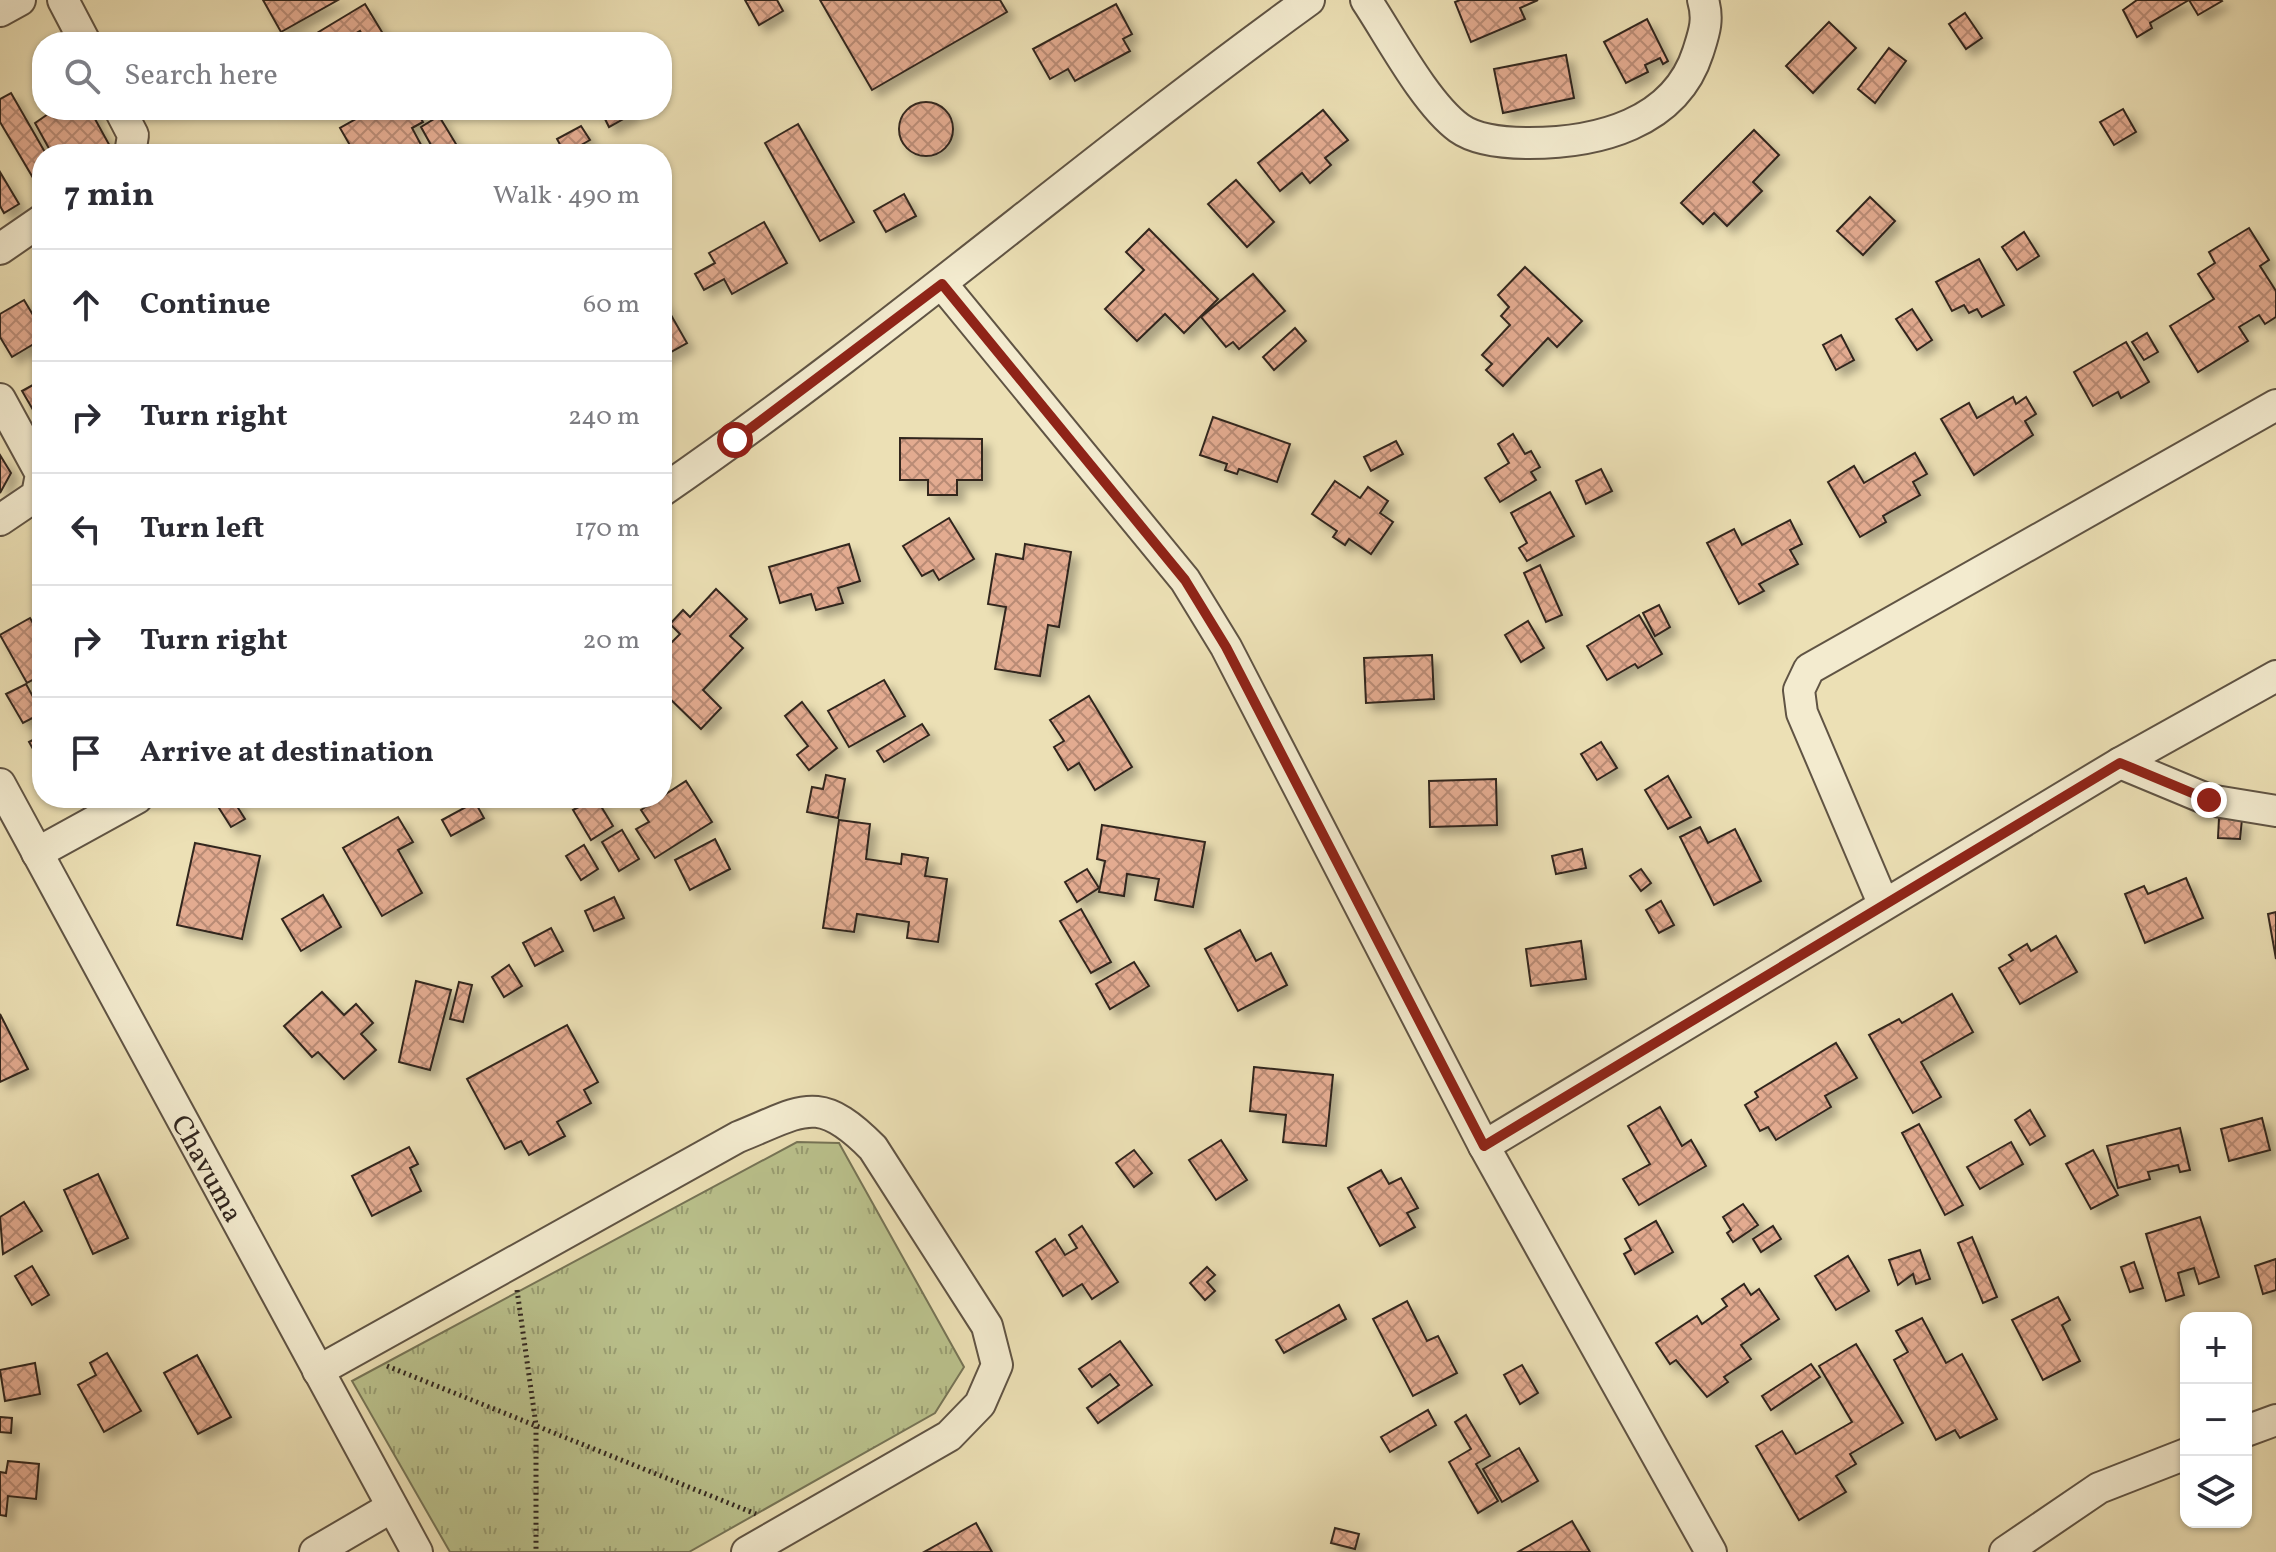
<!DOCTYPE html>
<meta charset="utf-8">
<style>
:root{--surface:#fff;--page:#f2f2f3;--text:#2b2b33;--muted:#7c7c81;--line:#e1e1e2}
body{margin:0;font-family:Vollkorn,serif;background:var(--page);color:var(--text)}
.controls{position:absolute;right:24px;bottom:24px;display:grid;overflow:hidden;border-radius:16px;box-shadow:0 2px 6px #0004}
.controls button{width:72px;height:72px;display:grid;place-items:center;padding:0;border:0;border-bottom:2px solid var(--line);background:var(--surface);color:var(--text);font:40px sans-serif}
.stop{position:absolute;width:24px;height:24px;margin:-18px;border:6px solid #8f2418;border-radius:50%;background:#fff}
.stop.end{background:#8f2418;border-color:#fff;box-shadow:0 2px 8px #0008}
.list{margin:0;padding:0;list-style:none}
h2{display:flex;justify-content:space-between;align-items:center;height:104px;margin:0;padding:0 32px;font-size:34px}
h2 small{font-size:26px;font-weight:400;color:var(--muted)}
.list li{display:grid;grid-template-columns:52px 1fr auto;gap:24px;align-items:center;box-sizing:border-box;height:112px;padding:0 32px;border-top:2px solid var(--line)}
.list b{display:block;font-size:30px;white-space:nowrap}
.list em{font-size:26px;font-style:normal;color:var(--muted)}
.icon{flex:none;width:44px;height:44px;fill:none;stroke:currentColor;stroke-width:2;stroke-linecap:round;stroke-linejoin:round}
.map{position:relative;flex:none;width:2276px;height:1552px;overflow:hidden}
.search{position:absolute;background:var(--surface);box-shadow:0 2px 6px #0004;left:32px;top:32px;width:640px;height:88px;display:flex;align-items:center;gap:20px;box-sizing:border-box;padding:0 28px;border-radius:32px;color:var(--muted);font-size:30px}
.panel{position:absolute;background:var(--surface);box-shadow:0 2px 6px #0004;left:32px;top:144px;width:640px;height:664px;border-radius:32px}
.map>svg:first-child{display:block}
.park{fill:url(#park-tufts);stroke:#767456;stroke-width:2}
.building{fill:url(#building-cross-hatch);stroke:#31261f;stroke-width:2;filter:url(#shadow)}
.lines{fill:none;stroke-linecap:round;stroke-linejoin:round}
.minor-casing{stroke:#605444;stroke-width:34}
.path{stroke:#31261f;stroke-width:5;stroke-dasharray:2 4;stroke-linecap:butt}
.minor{stroke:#f3ebcf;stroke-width:30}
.route{stroke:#8f2418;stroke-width:10}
.labels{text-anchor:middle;stroke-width:7;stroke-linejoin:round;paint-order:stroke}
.street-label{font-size:28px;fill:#31261f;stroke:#f3ebcf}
</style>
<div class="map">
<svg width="2276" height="1552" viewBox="0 0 2276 1552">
<defs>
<pattern id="park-tufts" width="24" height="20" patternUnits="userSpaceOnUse" patternTransform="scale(2)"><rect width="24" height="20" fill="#bac18c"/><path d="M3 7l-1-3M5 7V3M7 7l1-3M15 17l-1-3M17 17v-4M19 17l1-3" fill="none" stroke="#989d72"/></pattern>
<pattern id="building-cross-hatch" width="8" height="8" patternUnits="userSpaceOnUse" patternTransform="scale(2)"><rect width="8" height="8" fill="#e3ab90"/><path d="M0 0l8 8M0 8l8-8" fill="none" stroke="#b98b75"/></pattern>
<filter id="shadow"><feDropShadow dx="7" dy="7" stdDeviation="4" flood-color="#0004"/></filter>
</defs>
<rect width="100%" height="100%" fill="#ece0b5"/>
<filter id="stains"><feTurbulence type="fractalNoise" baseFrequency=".0025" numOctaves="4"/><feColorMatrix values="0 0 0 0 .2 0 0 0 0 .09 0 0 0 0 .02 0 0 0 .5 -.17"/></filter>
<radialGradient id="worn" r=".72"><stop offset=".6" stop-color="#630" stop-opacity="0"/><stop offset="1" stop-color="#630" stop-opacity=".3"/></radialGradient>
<!-- park -->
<path class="park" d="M797,1142L839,1143L964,1367L935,1413L689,1552H450L352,1381Z"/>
<!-- building -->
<g class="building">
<path d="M263,0H338L281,32Z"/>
<path d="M745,0H777L783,11L759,25Z"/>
<path d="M820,0H1000L1007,12L872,90Z"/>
<path d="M1460,0H1538L1520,8L1525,19L1471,42L1455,2Z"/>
<path d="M2137,0H2221L2222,1L2198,15L2189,0L2150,23L2152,28L2137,37L2123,10Z"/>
<path d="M365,4L388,42H366L360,31L341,42H302Z"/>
<path d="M1116,4L1132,34L1123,39L1130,51L1075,81L1068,69L1050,79L1033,49Z"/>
<path d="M1965,13L1982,38L1966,49L1949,24Z"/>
<path d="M1647,19L1668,61L1663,64L1660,58L1645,65L1648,72L1626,83L1604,42Z"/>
<path d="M1829,22L1856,48L1813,93L1786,66Z"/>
<path d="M1889,48L1906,61L1875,103L1858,89Z"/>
<path d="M1566,55L1574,98L1503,113L1494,69Z"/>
<path d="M11,93L46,154H42V193L0,122V99Z"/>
<circle cx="926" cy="129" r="27"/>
<path d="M2123,109L2136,132L2114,145L2100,122Z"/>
<path d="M54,110H90L111,148L100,154H52L35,123Z"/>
<path d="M372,110H416L423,122L412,128L426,154H355L340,128Z"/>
<path d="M630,110L632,114L609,127L601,111Z"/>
<path d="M1323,110L1348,140L1325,158L1331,165L1310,183L1302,173L1280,191L1258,163Z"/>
<path d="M439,116L462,154H436L421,127Z"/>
<path d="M798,124L854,222L820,241L765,143Z"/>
<path d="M581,126L590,140L565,154L557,139Z"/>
<path d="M1754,130L1779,155L1753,182L1762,191L1727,226L1714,213L1703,224L1681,203Z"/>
<path d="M0,172L19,204L4,213L0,206Z"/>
<path d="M1236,180L1274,222L1247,247L1208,204Z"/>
<path d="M904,194L916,216L886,232L874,211Z"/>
<path d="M1870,197L1895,221L1863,255L1837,231Z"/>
<path d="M764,222L787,263L732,294L724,279L704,290L695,274L715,263L709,253Z"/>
<path d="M2249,228L2269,260L2260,266L2276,291V317L2265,324L2259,315L2239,327L2248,341L2198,372L2170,326L2214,299L2198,274L2215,263L2209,252Z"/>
<path d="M1149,229L1218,299L1184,333L1165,314L1137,341L1105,309L1144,270L1126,252Z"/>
<path d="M2024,232L2039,256L2017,270L2002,247Z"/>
<path d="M1979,259L2004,305L1982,317L1977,309L1969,313L1964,305L1952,311L1936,282Z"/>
<path d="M1525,267L1582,321L1557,347L1548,338L1503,386L1486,370L1492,364L1482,355L1510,325L1501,316L1509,307L1498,295Z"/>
<path d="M1253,274L1285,311L1239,349L1233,342L1226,347L1201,317Z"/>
<path d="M24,300L42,330V339L12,357L0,337V314Z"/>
<path d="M663,301L687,343L662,357V302Z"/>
<path d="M1912,309L1932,340L1917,350L1896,319Z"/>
<path d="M1295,328L1306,341L1274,370L1263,357Z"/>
<path d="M2147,333L2158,352L2144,360L2132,342Z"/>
<path d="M1841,335L1854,360L1836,370L1823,345Z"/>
<path d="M2126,342L2149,382L2121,398L2118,392L2093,406L2074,372Z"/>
<path d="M42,380V418L39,420L22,391Z"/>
<path d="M2013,397L2016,404L2026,397L2036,414L2025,421L2033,435L1974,475L1941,419L1969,403L1977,418Z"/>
<path d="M1213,417L1290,444L1277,482L1239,469L1237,474L1225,470L1227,464L1200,455Z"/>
<path d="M1513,434L1525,454L1531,451L1540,467L1531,472L1536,480L1500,502L1485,478L1509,463L1498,444Z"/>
<path d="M900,438L982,439V480H957V495H928V480H900Z"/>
<path d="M1396,441L1403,454L1371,471L1364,457Z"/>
<path d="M1915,453L1927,474L1913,482L1920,495L1883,516L1886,522L1860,537L1828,482L1854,466L1864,483Z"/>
<path d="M0,455L11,473L0,493Z"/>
<path d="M1601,469L1612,491L1586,504L1576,481Z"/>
<path d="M1335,481L1360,498L1368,487L1388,501L1380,513L1393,522L1371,554L1349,539L1345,545L1333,537L1337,531L1312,514Z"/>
<path d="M1550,492L1574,536L1527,561L1519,548L1527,543L1511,513Z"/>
<path d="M949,518L974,559L939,580L933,570L922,576L903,546Z"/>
<path d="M1790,520L1802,544L1790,550L1798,564L1759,584L1764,591L1739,604L1707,543L1734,529L1742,545Z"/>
<path d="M849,544L860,581L838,588L843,603L816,610L811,594L780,603L769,567Z"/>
<path d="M1025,544L1071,552L1059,627L1048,625L1040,676L995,669L1006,607L988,604L996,554L1023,559Z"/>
<path d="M1540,565L1562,615L1546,622L1524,573Z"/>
<path d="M716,589L747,619L730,636L743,648L703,690L721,708L701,729L662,691L669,679L662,672V652L680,634L670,624L683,610L690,617Z"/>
<path d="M1659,605L1670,627L1655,636L1643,613Z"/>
<path d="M1639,615L1662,654L1638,668L1635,664L1607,680L1587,646Z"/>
<path d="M30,618L42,639V675L27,683L0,635Z"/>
<path d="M1528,621L1544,648L1521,662L1505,635Z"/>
<path d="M1432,655L1434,699L1366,703L1364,658Z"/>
<path d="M884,680L905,716L849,747L828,711Z"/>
<path d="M26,684L42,713L23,723L6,694Z"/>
<path d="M1089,696L1132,767L1095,790L1079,763L1068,770L1054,747L1064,741L1050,720Z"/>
<path d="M802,702L837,748L809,770L797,755L808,746L785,716Z"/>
<path d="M922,724L929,735L884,762L877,751Z"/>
<path d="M42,735V765L29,742Z"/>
<path d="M1601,742L1617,768L1597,780L1581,754Z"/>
<path d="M826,775L845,779L838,818L807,812L812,787L823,789Z"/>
<path d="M1668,776L1691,817L1668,829L1645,790Z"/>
<path d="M1496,779L1497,825L1430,827L1429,781Z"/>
<path d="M686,781L712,822L655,858L636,829L649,822L641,810Z"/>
<path d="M596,798L613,826L591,840L573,810Z"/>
<path d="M233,800L245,819L231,827L219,808Z"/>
<path d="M475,802L484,818L451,836L442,820Z"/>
<path d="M398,817L413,842L398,850L422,893L382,916L343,848Z"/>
<path d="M2219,818L2242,819L2240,839L2218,838Z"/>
<path d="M839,820L870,824L866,859L901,864L902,854L928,858L925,876L947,879L938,942L907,938L909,922L857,914L854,932L823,928Z"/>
<path d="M1102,825L1205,842L1193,907L1155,900L1159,879L1127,874L1124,896L1099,892L1105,861L1097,859Z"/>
<path d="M1700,827L1708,843L1735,829L1761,881L1714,905L1680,837Z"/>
<path d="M622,830L639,859L619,871L602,842Z"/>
<path d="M715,839L730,869L690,890L675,860Z"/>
<path d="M195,843L260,856L242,939L177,925Z"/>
<path d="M584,845L598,869L581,880L566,856Z"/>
<path d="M1582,849L1586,868L1556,874L1552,856Z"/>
<path d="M1087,869L1099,888L1077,902L1065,882Z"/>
<path d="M1641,869L1651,883L1641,891L1630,876Z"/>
<path d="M2186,878L2203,918L2145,943L2125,894L2144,886L2148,894Z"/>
<path d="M323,895L341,927L301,951L282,919Z"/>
<path d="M614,897L624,918L594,931L585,911Z"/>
<path d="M1661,901L1674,925L1659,933L1646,910Z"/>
<path d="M1081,909L1111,962L1091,973L1060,921Z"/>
<path d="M2276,912V959L2268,914Z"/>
<path d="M551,928L563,951L535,966L523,943Z"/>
<path d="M1240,930L1256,961L1271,953L1287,985L1238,1011L1205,949Z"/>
<path d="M2056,936L2077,972L2020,1004L1999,968L2013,960L2009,955L2027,944L2031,951Z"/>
<path d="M1581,941L1586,979L1531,986L1526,949Z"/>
<path d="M1134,962L1149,986L1110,1009L1096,984Z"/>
<path d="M509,965L522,986L504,997L492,977Z"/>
<path d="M416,981L451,990L430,1070L399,1062Z"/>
<path d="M459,982L472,985L463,1022L450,1019Z"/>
<path d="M322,992L344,1015L356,1004L373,1023L361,1034L376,1050L344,1079L318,1052L312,1057L284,1026Z"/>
<path d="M1952,994L1973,1032L1921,1062L1941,1097L1913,1113L1869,1035L1899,1019L1902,1023Z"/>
<path d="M0,1014L28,1069L0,1082Z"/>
<path d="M567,1025L598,1082L584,1090L591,1103L557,1122L565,1136L529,1155L521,1141L505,1149L467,1079Z"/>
<path d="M1836,1043L1857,1078L1825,1096L1831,1107L1776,1140L1768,1127L1760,1131L1745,1105L1758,1097L1755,1092Z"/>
<path d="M1254,1067L1333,1075L1326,1146L1283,1142L1286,1115L1250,1111Z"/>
<path d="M1660,1107L1682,1146L1691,1140L1706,1166L1639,1205L1623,1179L1650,1164L1628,1126Z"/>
<path d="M2030,1110L2045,1136L2030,1145L2015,1120Z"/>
<path d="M2262,1118L2270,1150L2229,1161L2221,1129Z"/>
<path d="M1919,1124L1963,1205L1945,1215L1902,1133Z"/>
<path d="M2180,1128L2190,1170L2180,1172L2178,1165L2148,1172L2150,1179L2118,1188L2107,1146Z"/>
<path d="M1221,1140L1247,1180L1216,1200L1189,1160Z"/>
<path d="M2011,1142L2023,1164L1980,1189L1967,1167Z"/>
<path d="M409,1147L418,1164L410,1168L421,1191L372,1216L352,1176Z"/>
<path d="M1134,1150L1152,1173L1134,1187L1116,1163Z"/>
<path d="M2093,1150L2118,1195L2091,1209L2066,1164Z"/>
<path d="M1381,1170L1389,1184L1401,1178L1418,1208L1407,1213L1415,1227L1380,1246L1348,1188Z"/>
<path d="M98,1174L128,1238L93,1254L64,1190Z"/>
<path d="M24,1202L42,1231L3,1254L0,1217Z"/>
<path d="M1743,1204L1758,1225L1733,1242L1727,1233L1731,1230L1723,1217Z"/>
<path d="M2200,1217L2219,1277L2199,1284L2194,1268L2178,1273L2184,1295L2166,1301L2146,1234Z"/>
<path d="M1656,1221L1673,1252L1635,1274L1624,1254L1631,1250L1625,1239Z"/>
<path d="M1082,1226L1118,1282L1092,1299L1082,1284L1063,1296L1036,1252L1055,1239L1065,1255L1077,1248L1069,1235Z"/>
<path d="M1773,1226L1781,1239L1761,1252L1753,1239Z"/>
<path d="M1972,1237L1997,1297L1983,1303L1958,1243Z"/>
<path d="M1920,1250L1930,1279L1916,1284L1913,1274L1898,1285L1889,1260Z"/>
<path d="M1848,1256L1869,1291L1836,1310L1815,1276Z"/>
<path d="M2276,1259V1290L2263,1294L2255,1266Z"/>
<path d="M2134,1262L2143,1288L2130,1292L2121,1267Z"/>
<path d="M32,1266L49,1295L32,1305L15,1276Z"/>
<path d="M1207,1267L1215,1275L1207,1282L1215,1291L1205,1300L1190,1283Z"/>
<path d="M1744,1284L1751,1295L1759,1289L1779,1319L1741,1345L1751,1359L1724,1377L1728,1382L1707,1397L1676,1360L1670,1364L1656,1343L1697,1316L1702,1324L1727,1306L1722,1299Z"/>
<path d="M2058,1297L2070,1320L2062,1325L2080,1361L2043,1380L2012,1320Z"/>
<path d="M1407,1301L1427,1341L1438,1336L1457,1373L1413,1396L1373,1319Z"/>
<path d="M1339,1305L1346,1319L1284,1353L1276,1340Z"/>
<path d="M1922,1318L1946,1363L1962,1354L1997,1419L1960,1438L1955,1430L1936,1440L1894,1360L1908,1352L1896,1331Z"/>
<path d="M1120,1341L1152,1385L1098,1423L1087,1408L1119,1385L1110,1374L1092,1387L1079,1369Z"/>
<path d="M1856,1344L1903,1423L1850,1454L1856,1464L1836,1476L1846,1492L1799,1520L1756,1446L1782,1431L1796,1454L1852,1422L1819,1366Z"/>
<path d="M107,1353L141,1411L104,1432L78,1385L96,1375L90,1363Z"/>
<path d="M197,1355L231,1417L198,1434L164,1373Z"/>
<path d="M35,1363L40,1394L5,1401L0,1370Z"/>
<path d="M1811,1364L1820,1377L1771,1410L1762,1396Z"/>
<path d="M1522,1365L1538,1393L1520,1404L1504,1375Z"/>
<path d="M1428,1410L1436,1425L1390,1452L1381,1437Z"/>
<path d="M1466,1415L1490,1456L1476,1464L1498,1501L1478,1513L1449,1462L1471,1449L1455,1422Z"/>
<path d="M0,1417L12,1418L11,1433L0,1432Z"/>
<path d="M1519,1448L1538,1481L1502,1502L1483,1469Z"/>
<path d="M8,1461L39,1464L36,1499L8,1496L6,1516L0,1515V1472L6,1473Z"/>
<path d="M1572,1521L1590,1552H1518Z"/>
<path d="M976,1523L992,1552H924Z"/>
<path d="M1335,1528L1359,1534L1355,1549L1331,1543Z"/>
</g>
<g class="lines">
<defs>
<g id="minor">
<path d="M63,0L85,42"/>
<path d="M1366,0C1390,36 1425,103 1459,128C1477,141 1508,143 1529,143C1597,143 1675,124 1698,52C1704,33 1709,20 1703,0"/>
<path d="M0,11L20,0"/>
<path d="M120,110L133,135L130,154"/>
<path d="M0,249L42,220"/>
<path d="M942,284L1185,580L1226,647L1484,1146L1711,1552"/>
<path d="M0,399L41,474L37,495L0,520"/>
<path d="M662,491C885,337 1089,159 1309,0"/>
<path d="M2120,763L2209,800L2276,811"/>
<path d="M0,784L417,1552"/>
<path d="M37,853L137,798"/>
<path d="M1883,903L1802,713L1799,690L1809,669L2276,405"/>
<path d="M1484,1146L2120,763L2276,676"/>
<path d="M318,1371L738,1137C803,1111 818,1092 873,1148L987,1326L997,1365L980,1404L949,1436L747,1552"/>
<path d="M2246,1431L2276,1420"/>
<path d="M315,1552L392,1507"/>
<path d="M2005,1552L2099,1488L2186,1454"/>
</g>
</defs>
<!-- minor casing -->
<use href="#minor" class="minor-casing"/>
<!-- path -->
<g class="path">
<path d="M517,1290L536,1425V1552"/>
<path d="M387,1366L756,1514"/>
</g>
<!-- minor -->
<use href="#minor" class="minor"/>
</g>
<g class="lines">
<!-- route -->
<path class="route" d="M735,440L942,284L1185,580L1226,647L1484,1146L2120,763L2209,800"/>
</g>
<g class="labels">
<!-- street labels -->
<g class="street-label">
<text transform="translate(208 1168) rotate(61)" y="10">Chavuma</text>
</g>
</g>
<rect width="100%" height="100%" filter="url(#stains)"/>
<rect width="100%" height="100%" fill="url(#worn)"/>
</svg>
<div class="controls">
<button>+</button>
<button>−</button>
<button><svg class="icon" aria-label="layers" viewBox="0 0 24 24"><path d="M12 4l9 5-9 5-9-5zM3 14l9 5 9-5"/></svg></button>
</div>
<div class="stop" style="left:735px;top:440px"></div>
<div class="stop end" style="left:2209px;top:800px"></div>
<div class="search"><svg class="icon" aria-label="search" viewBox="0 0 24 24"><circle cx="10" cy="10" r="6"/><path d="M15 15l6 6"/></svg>Search here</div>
<section class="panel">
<h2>7 min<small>Walk · 490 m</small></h2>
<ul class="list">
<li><svg class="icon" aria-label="ahead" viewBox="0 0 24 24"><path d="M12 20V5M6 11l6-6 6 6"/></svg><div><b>Continue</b></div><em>60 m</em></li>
<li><svg class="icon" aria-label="right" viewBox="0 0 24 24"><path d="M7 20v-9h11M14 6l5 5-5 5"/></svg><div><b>Turn right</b></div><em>240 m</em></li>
<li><svg class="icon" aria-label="left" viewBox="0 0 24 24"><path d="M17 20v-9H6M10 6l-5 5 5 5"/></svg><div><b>Turn left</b></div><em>170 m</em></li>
<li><svg class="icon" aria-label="right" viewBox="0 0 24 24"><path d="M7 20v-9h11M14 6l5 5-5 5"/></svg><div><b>Turn right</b></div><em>20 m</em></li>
<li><svg class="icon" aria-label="arrive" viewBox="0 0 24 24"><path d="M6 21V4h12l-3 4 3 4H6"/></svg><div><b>Arrive at destination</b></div></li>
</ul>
</section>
</div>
